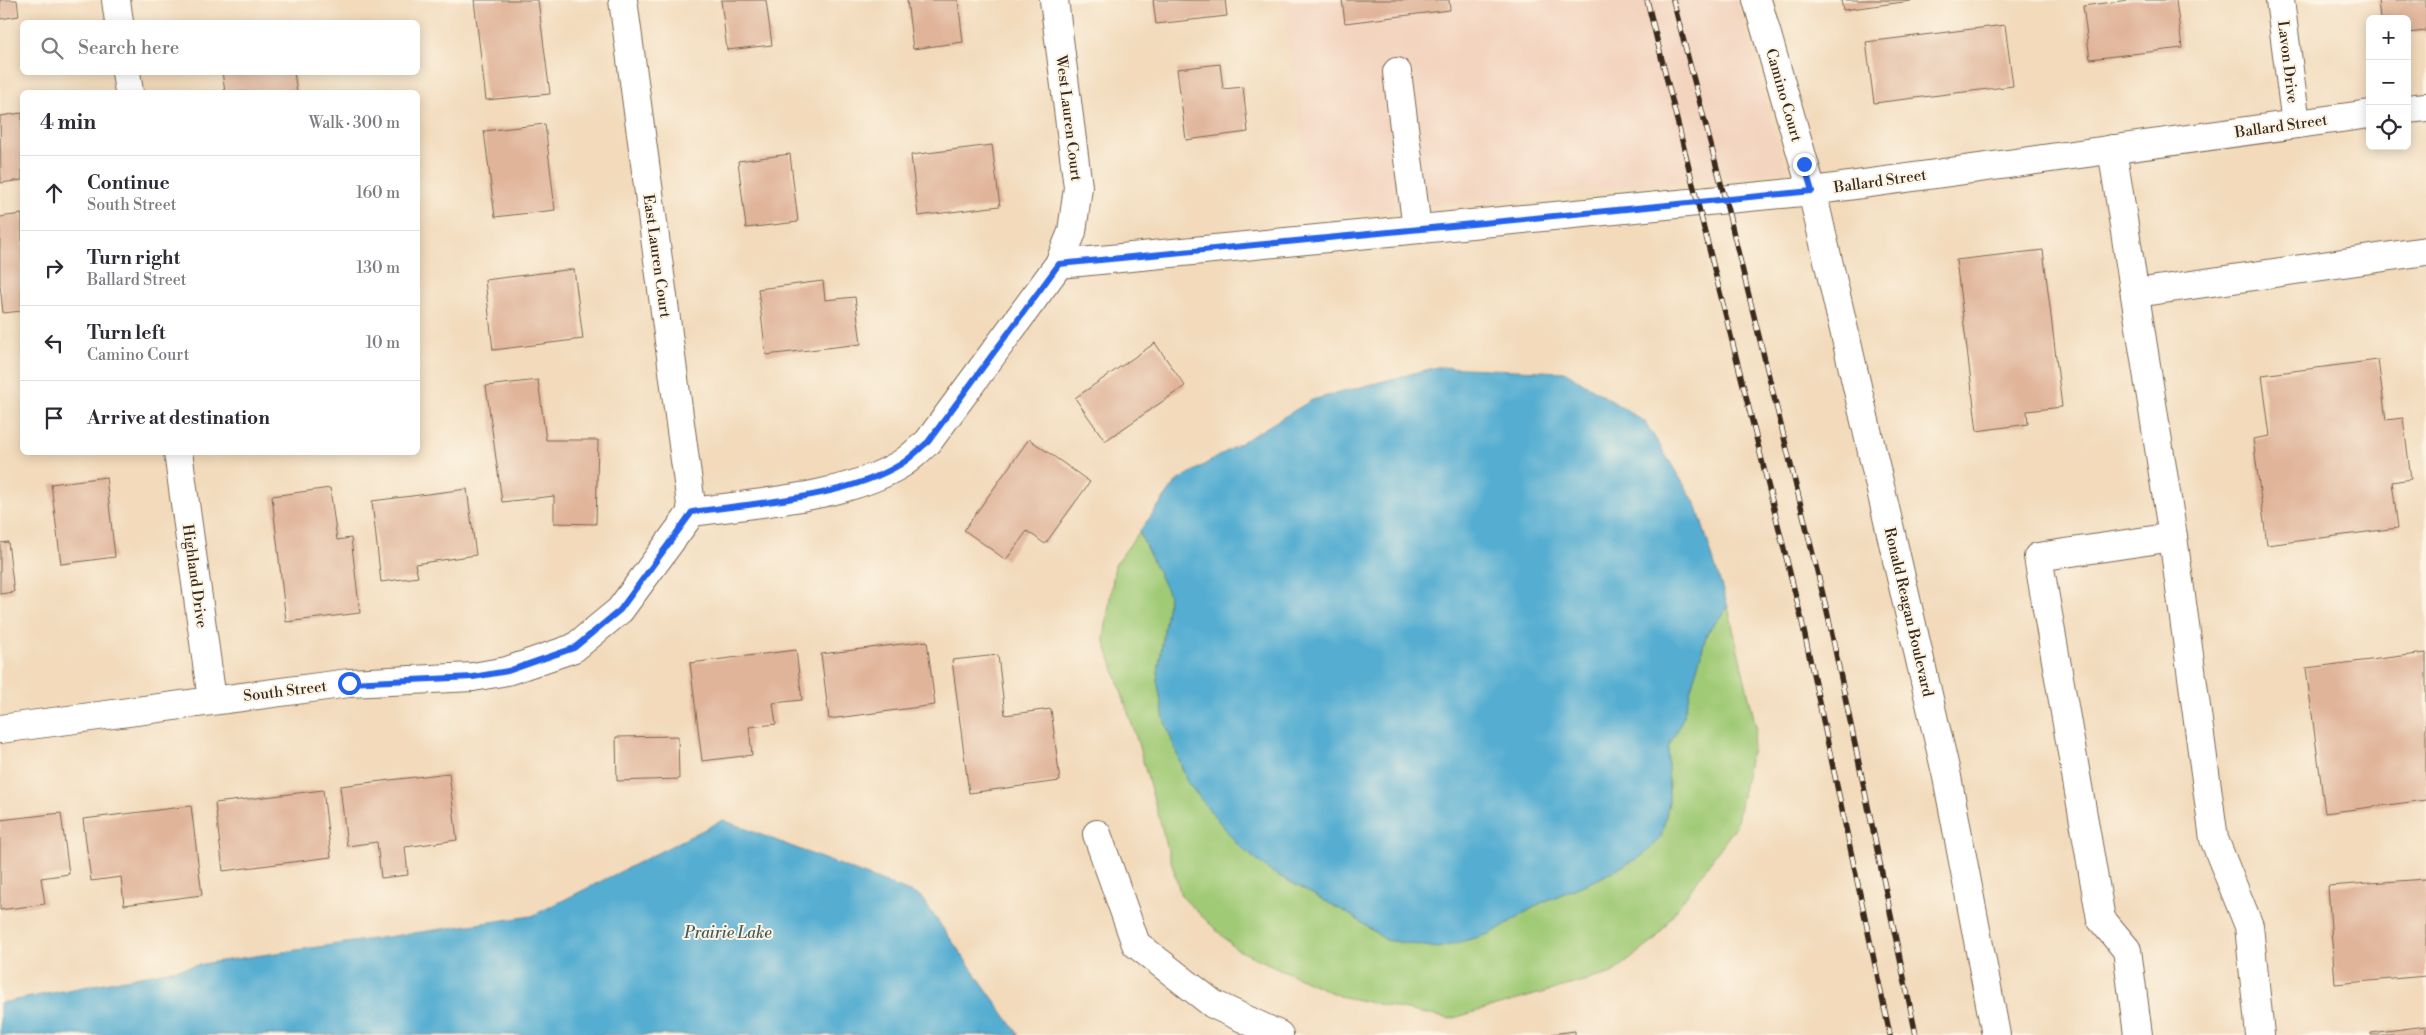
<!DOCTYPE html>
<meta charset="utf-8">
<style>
:root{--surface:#fff;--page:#f7f7f7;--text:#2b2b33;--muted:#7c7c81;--line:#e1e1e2}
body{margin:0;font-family:"Libre Bodoni",serif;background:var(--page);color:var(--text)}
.controls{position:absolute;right:15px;top:15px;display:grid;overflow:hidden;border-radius:8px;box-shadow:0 2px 12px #0003}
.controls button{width:45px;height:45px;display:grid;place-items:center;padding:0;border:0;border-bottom:1px solid var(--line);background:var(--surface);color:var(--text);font:25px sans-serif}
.stop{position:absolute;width:15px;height:15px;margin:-11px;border:4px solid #2563eb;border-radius:50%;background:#fff}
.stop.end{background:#2563eb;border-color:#fff;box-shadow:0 1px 5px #0008}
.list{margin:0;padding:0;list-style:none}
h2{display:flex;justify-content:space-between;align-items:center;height:65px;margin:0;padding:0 20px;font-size:21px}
h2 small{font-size:16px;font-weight:400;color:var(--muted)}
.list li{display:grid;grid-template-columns:32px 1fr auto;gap:15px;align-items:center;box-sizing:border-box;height:75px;padding:0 20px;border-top:1px solid var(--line)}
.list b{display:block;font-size:19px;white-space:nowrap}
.list p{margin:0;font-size:16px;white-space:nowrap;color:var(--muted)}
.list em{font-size:16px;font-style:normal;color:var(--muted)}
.icon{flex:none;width:28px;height:28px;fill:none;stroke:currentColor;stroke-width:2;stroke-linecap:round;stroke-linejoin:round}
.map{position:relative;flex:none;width:2426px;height:1035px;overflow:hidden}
.search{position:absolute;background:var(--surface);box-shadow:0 2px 12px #0003;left:20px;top:20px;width:400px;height:55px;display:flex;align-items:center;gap:12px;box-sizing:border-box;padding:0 18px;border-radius:8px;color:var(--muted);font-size:19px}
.panel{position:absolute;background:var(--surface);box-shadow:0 2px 12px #0003;left:20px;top:90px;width:400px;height:365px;border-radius:8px}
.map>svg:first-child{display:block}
.built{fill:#f3d4bf}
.green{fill:#a0ca76;stroke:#6e7a4a}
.water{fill:#54add1;stroke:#486c78}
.building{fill:#e0b499}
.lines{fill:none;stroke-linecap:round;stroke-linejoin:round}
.minor-casing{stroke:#7b6855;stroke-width:30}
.minor{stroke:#fff;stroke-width:28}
.rail-casing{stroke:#3b2a1e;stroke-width:5.5}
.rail{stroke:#fcf5e5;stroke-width:4;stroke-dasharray:11;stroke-linecap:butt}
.route{stroke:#2563eb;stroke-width:6}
.labels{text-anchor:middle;stroke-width:4;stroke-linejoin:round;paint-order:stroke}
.street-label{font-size:15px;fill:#3b2a1e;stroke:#fcf5e5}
.water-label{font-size:16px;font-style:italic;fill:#44585d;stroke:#fcf5e5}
</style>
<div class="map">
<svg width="2426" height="1035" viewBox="0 0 2426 1035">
<rect width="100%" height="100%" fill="#fcf5e5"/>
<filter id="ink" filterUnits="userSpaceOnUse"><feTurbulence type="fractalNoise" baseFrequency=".02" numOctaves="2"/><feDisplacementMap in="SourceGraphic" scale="10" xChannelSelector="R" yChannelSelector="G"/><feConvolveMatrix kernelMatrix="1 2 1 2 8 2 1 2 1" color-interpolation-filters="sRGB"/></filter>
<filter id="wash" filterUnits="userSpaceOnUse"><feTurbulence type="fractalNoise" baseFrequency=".0096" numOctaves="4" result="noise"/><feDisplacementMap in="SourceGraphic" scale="20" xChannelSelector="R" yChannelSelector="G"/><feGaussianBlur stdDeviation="1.12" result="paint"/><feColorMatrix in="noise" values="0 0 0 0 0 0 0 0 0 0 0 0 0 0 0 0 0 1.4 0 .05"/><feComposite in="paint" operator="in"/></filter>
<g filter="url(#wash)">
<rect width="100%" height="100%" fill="#f2dabb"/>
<!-- built -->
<path class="built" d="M1282,0H1737L1786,171L1313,217Z"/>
<!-- green -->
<path class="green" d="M1139,532L1169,595L1157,680L1238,845L1270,871L1349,914L1386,940L1490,934L1541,903L1598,879L1644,854L1661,837L1669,802L1668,748L1682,719L1707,633L1728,607L1756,727L1736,826L1654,941L1612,973L1450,1019L1339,996L1236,949L1181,896L1137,740L1104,639L1115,565Z"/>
<!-- water -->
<g class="water">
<path d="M1437,367L1566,372L1645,422L1696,504L1728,607L1707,633L1682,720L1668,748L1669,802L1661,837L1644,855L1598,879L1541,903L1490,934L1438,948L1386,940L1349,914L1270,871L1238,845L1187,782L1164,719L1157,680L1169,595L1139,532L1177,481L1312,400Z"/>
<path d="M723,820L920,896L1019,1035H0V1003L214,962L532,916Z"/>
</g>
<g id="blocks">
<!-- building -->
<g class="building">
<path d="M0,0H17L19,16L0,19Z"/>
<path d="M474,0H538L550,94L486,100Z"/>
<path d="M721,0H766L772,45L727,50Z"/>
<path d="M907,0H958L963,42L913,49Z"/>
<path d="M1153,0H1225L1227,16L1156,24Z"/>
<path d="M1342,0H1449L1450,10L1345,23Z"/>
<path d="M1841,0H1911V1L1843,10Z"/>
<path d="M2128,0H2176L2182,48L2090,59L2083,6Z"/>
<path d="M2378,0H2426V31L2407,33V19H2380Z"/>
<path d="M2005,25L2013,86L1874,103L1866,42Z"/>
<path d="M1220,64L1223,89L1243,87L1248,132L1186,140L1177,69Z"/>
<path d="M222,72H294L297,92H225Z"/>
<path d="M22,113V180L1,183L0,116Z"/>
<path d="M545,124L555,210L495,217L484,131Z"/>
<path d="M992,145L1000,206L918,216L911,155Z"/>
<path d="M790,154L798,222L746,228L738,161Z"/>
<path d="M22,214V311L3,313L0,285V217Z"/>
<path d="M2043,250L2062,407L2027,411L2028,424L1977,431L1956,260Z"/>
<path d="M574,269L583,339L493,350L485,280Z"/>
<path d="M823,281L825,300L855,297L861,344L766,355L758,289Z"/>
<path d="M1155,343L1185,386L1105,441L1075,398Z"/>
<path d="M2378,360L2386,420L2403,418L2411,479L2392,482L2398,528L2267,545L2253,439L2270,436L2262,375Z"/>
<path d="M538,380L546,440H598L596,524L554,523V496L502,502L486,386Z"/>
<path d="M1029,439L1090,482L1045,544L1027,531L1006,560L964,530Z"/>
<path d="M106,477L115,557L61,564L51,484Z"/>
<path d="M330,488L337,540L351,538L360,613L286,622L272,496Z"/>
<path d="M467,489L476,555L415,564L418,577L381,582L372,501Z"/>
<path d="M8,542L14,592L0,594V543Z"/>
<path d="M927,641L935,705L829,719L821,654Z"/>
<path d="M796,650L802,700L773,703L776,724L749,727L752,755L702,761L690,663Z"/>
<path d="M2426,653V800L2325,813L2306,668Z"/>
<path d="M998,655L1005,715L1051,709L1060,781L969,793L952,660Z"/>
<path d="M678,736L679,779L617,781L616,737Z"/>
<path d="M449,773L457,840L405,847L408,875L381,878L377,842L347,846L340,786Z"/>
<path d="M323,790L331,857L223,871L215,803Z"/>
<path d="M191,806L202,895L124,905L121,877L91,881L83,819Z"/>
<path d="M61,813L69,874L41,878L45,904L0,910V820Z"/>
<path d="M2426,879V976L2335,984L2328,886Z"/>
<path d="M2426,1026V1035H2371V1033Z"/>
<path d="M1575,1031V1035H1552V1034Z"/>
</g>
</g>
</g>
<g filter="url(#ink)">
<use href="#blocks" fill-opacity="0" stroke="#7b6855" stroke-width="1"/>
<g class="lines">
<defs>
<g id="minor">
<path d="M116,0L119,22"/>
<path d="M623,0L692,512"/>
<path d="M1757,0L1812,191L1947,777L1996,1035"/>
<path d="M2280,0L2296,124"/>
<path d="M126,72L129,92"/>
<path d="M1397,72L1417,229"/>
<path d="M2407,109L2426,107"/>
<path d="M2112,149L2173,537L2214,839L2249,926L2260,1035"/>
<path d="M1059,264L1812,191L2370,114"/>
<path d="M2136,293L2426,251"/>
<path d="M178,452L212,700"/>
<path d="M0,729L349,683L473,677L507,671L574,648L620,610L692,512C755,503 846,498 901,464C911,458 919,449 928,442L1059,264L1072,232L1078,187L1054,0"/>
<path d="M1097,834L1136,944L1213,1004L1279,1035"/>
<path d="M2138,1035L2127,950L2101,919L2038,557L2173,537"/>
</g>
</defs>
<!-- minor casing -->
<use href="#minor" class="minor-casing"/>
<!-- minor -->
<use href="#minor" class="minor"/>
<defs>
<g id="rail">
<path d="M1647,0L1801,617L1890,1035"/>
<path d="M1673,0L1725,199L1827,611L1916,1035"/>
</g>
</defs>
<!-- rail casing -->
<use href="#rail" class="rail-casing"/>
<!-- rail -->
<use href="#rail" class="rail"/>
</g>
</g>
<g class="lines" filter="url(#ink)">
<!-- route -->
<path class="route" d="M349,683L473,677L508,671L574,648L620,610L692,512C755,503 846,498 901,464C911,458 919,449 928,442L1059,264L1812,191L1804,164"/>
</g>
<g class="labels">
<!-- street labels -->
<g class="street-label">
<text transform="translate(2288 62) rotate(83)" y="5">Lavon Drive</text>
<text transform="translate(1784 95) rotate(74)" y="5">Camino Court</text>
<text transform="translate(1069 118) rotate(83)" y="5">West Lauren Court</text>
<text transform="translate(2281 126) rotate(-8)" y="5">Ballard Street</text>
<text transform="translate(1880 181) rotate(-8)" y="5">Ballard Street</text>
<text transform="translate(657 256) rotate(82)" y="5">East Lauren Court</text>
<text transform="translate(195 576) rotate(82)" y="5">Highland Drive</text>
<text transform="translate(1909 612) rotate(77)" y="5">Ronald Reagan Boulevard</text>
<text transform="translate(285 691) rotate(-7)" y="5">South Street</text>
</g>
<!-- water labels -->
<g class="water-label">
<text x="728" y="938">Prairie Lake</text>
</g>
</g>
</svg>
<div class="controls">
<button>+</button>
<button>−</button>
<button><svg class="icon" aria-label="locate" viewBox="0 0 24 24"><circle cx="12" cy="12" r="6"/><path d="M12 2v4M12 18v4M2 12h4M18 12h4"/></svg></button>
</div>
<div class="stop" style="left:349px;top:683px"></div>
<div class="stop end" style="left:1804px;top:164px"></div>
<div class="search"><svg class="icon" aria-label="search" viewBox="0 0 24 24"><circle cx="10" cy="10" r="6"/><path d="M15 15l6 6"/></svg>Search here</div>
<section class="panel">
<h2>4 min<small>Walk · 300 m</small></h2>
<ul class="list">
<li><svg class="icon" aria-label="ahead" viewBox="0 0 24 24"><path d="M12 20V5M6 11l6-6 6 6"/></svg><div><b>Continue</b><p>South Street</p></div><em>160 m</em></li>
<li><svg class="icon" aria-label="right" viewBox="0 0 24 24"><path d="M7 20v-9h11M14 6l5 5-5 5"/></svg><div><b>Turn right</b><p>Ballard Street</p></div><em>130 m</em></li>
<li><svg class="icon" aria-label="left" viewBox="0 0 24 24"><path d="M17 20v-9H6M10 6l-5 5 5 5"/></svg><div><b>Turn left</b><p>Camino Court</p></div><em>10 m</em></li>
<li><svg class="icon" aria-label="arrive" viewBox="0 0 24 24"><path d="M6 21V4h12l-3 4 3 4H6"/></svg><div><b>Arrive at destination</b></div></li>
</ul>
</section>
</div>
